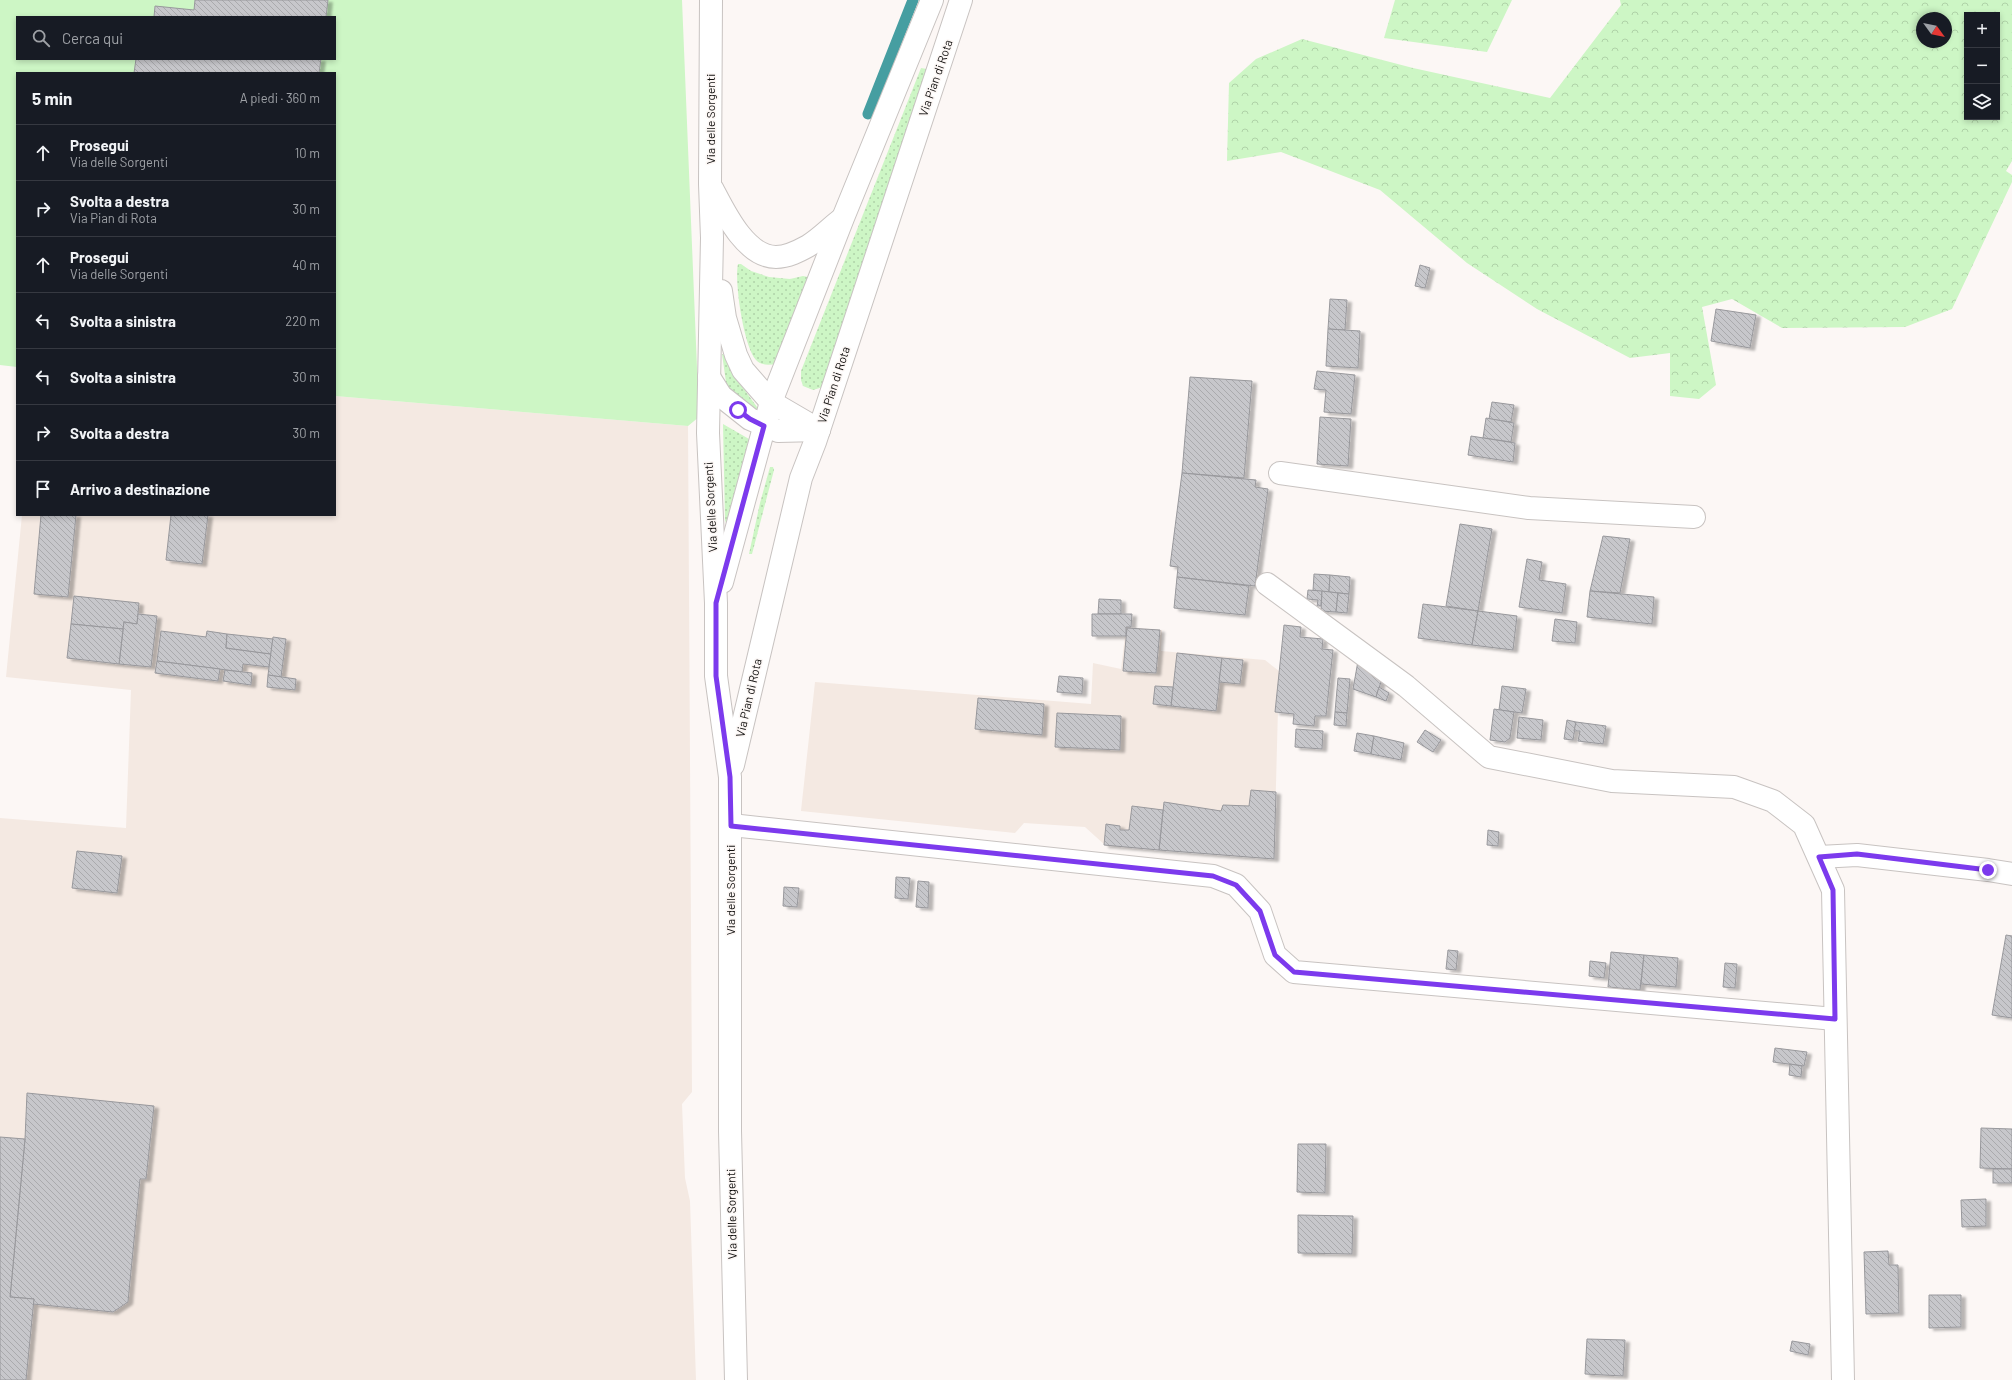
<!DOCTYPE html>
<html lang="it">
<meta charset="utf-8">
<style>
:root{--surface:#171b24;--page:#242831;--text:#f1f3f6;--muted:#9ea1a6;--line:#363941}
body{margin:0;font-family:Barlow,sans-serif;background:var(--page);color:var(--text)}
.controls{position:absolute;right:12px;top:12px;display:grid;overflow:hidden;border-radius:0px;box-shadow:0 2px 6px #0003}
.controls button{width:36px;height:36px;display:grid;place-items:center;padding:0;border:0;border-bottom:1px solid var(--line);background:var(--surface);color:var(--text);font:20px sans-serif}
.compass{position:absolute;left:1916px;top:12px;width:36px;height:36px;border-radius:50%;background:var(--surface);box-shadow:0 2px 6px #0003;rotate:123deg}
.stop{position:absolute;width:12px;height:12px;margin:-9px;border:3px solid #7c3aed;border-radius:50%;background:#fff}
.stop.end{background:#7c3aed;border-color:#fff;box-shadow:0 1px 4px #0008}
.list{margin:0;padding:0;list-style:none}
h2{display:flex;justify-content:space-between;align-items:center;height:52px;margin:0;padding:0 16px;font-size:17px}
h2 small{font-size:13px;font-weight:400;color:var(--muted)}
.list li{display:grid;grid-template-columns:26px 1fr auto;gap:12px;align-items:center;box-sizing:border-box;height:56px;padding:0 16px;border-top:1px solid var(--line)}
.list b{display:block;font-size:15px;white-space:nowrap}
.list p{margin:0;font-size:13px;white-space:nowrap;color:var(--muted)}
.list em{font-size:13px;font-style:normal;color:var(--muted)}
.icon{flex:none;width:22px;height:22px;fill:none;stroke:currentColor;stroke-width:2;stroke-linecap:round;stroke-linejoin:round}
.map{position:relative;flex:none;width:2012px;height:1380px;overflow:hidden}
.search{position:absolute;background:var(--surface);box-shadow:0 2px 6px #0003;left:16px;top:16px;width:320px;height:44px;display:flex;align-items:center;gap:10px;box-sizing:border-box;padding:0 14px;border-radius:0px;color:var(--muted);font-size:15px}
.panel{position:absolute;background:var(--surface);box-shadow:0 2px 6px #0003;left:16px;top:72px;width:320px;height:444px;border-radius:0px}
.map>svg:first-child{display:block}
.built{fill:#f4e9e2}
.grass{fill:url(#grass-dots)}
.forest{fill:url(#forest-crowns);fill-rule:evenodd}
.green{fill:#cdf6c5;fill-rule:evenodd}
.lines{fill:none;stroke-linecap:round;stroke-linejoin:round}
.stream{stroke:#469ea1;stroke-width:11}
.building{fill:url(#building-back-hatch);stroke:#98989c;filter:url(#shadow)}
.minor-casing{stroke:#c8c3c1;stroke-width:24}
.major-casing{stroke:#c8c3c1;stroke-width:24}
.minor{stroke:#fff;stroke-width:22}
.major{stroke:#fff;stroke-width:22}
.route{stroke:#7c3aed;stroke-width:5}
.labels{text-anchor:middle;stroke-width:3;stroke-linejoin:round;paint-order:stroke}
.street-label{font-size:12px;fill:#0f0e0d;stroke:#fcf7f5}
</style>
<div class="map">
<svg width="2012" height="1380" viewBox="0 0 2012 1380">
<defs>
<pattern id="grass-dots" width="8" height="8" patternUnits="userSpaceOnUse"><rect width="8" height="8" fill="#cdf6c5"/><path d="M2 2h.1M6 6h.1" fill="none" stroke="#afd2a8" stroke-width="1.8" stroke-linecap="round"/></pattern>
<pattern id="forest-crowns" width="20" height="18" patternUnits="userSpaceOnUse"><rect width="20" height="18" fill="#cdf6c5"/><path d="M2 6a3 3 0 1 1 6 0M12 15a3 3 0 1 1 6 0" fill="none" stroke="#afd2a8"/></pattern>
<pattern id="building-back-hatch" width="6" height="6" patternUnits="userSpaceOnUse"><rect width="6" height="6" fill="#c7c7cb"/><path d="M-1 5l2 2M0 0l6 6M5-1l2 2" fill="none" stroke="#aaaaad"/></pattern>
<filter id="shadow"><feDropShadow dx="4.5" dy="2.5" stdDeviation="1" flood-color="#0004"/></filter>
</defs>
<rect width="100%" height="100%" fill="#fcf7f5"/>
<!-- built -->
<g class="built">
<path d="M335,396L688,426L692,1092L682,1104L685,1178L690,1201L696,1380H0V818L126,828L131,690L6,677L22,515H335Z"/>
<path d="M1126,627L1162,630L1161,651L1265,660L1279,671L1274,859L1106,846L1085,827L1024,823L1015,833L801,811L815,682L1091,704L1093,663L1121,669Z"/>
</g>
<!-- grass -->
<g class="grass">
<path d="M921,68L927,69L823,387L813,390L803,386L801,380V371Z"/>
<path d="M738,264H741L751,271L769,277L790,279L803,276L808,277L776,364C769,365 762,366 756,360C744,347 734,282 738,264Z"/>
<path d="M722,354L724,355L736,378L757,407V411L729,389L726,382Z"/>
<path d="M723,424L749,439L726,523L725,520Z"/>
<path d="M770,467H773L774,470L752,554H749L760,503Z"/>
</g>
<!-- forest -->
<g class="forest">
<path d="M1395,0H1512L1487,52L1384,38Z"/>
<path d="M1620,0H2012V161L2006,171L2012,175V182L1952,309L1905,327L1782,328L1732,299L1702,307L1716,385L1699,399L1670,396V353L1630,358L1537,309L1467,263L1380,190L1281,152L1227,161L1229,83L1256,59L1302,39L1413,68L1550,98L1621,5ZM1967,15H1997V117H1967ZM1922,18H1946V42H1922Z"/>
</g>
<!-- green -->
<path class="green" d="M0,0H682L699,417L688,426L335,396V73H17V367L0,365ZM17,17H335V59H17Z"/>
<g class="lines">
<!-- stream -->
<path class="stream" d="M868,114L913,0"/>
</g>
<!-- building -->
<g class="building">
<path d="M195,0H328L326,17H154L155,6L194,10Z"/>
<path d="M136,59H321L319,73H134Z"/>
<path d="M1420,265L1430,268L1425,288L1415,286Z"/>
<path d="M1330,299L1347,300L1345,330L1328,329Z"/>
<path d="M1716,309L1756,315L1750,348L1711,341Z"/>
<path d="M1328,329L1360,331L1358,368L1326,366Z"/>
<path d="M1317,371L1355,375L1351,414L1324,412L1326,390L1314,389Z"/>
<path d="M1190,377L1252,381L1244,478L1182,473Z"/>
<path d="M1492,402L1514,405L1511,422L1489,419Z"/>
<path d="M1320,417L1351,419L1348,466L1317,464Z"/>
<path d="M1486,418L1514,423L1511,442L1483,438Z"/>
<path d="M1471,436L1515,443L1513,462L1468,455Z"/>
<path d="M1182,473L1256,480L1255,487L1268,489L1255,586L1177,577L1178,567L1170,566Z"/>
<path d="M41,515H76L68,597L34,594Z"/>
<path d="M171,515H208L202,564L166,560Z"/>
<path d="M1460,524L1492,529L1478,611L1446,606Z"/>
<path d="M1603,536L1630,539L1620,593L1590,591Z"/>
<path d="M1527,559L1542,562L1539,580L1566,584L1562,613L1519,607Z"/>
<path d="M1314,574L1330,575L1329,592L1313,591Z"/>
<path d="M1330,575L1350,577L1349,594L1329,592Z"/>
<path d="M1177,577L1249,586L1245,615L1174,608Z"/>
<path d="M1308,590L1322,591L1321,606H1317L1318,600L1307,599Z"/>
<path d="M1322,591L1338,593L1336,612L1321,611Z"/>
<path d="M1590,591L1654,597L1652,624L1587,617Z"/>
<path d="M1338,593L1349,594L1347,613L1336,612Z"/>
<path d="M74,596L139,603L137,624L124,622L123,629L71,624Z"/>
<path d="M1099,599L1121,600V614H1098Z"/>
<path d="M1423,604L1478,611L1472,645L1418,638Z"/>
<path d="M1478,611L1517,616L1513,650L1472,645Z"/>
<path d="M138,614L157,616L151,667L119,664L124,622L137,624Z"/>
<path d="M1092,614H1132L1131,627H1126V636H1092Z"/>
<path d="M1555,619L1577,622L1575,643L1552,641Z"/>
<path d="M71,624L123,629L119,664L67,658Z"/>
<path d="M1284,625L1301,627L1300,637L1323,639L1322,649L1333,650L1326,716H1315L1314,726L1293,724L1294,714L1275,712Z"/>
<path d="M1127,628L1160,630L1156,673L1123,671Z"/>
<path d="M161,631L206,637L207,631L227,634L226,648L271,654L269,667L243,664L242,672L157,661Z"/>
<path d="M227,634L273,639L271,654L226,648Z"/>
<path d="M273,637L286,639L281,677L268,675Z"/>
<path d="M1177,653L1222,658L1216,711L1171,706Z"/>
<path d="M1222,658L1243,660L1240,684L1219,682Z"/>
<path d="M157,661L220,669L218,681L155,673Z"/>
<path d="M1358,661L1382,679L1376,697L1353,689Z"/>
<path d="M225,670L252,673L251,685L223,681Z"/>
<path d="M268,675L296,679L295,690L267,687Z"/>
<path d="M1059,676L1083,678L1082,694L1057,692Z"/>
<path d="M1338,678L1350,679L1347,713L1335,712Z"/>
<path d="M1155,686L1173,687L1171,706L1153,704Z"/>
<path d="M1502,686L1526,689L1522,713L1499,710Z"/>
<path d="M1379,687L1389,693L1386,701L1376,697Z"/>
<path d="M978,698L1044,704L1042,735L975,729Z"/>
<path d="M1494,709L1514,712L1510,738L1505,742L1490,740Z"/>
<path d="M1335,712L1347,713L1346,726L1334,725Z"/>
<path d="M1057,713L1121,716L1120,750L1055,747Z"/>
<path d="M1519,717L1543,720L1541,740L1517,738Z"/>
<path d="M1567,720L1576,722L1573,740L1564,739Z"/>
<path d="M1576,722L1606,726L1603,744L1578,741L1580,731H1574Z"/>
<path d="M1296,729L1323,731L1322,749L1295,747Z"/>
<path d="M1425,730L1441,740L1433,752L1417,742Z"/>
<path d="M1357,733L1374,736L1371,754L1354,751Z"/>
<path d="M1374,736L1404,743L1401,760L1371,754Z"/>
<path d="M1251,790L1276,792L1274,859L1159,850L1164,802L1221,811L1223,805L1249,806Z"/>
<path d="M1132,806L1163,810L1159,850L1104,845L1106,824L1120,826V830H1129Z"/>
<path d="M1488,830L1499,832L1498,846L1487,845Z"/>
<path d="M77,851L122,856L117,893L72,888Z"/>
<path d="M896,877L910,878L908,899L895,898Z"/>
<path d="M918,881L929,882L928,908L916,907Z"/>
<path d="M784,887L799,888L797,907L783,906Z"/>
<path d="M2006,935L2012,936V1018L1992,1015Z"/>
<path d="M1448,950L1458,951L1456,970L1446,969Z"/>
<path d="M1611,952L1644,955L1640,990L1608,987Z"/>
<path d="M1644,955L1678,958L1676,987L1641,984Z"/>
<path d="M1590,961L1606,963L1604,978L1589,976Z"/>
<path d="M1725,963L1737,964L1735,988L1723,987Z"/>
<path d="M1775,1048L1807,1052L1804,1066L1773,1062Z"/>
<path d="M1790,1064L1802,1066L1801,1077L1789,1075Z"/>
<path d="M27,1093L154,1106L146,1179H140L128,1302L113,1312L33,1304L34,1299L10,1297L25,1139Z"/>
<path d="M1981,1128L2012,1129V1169L1980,1168Z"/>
<path d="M0,1137L25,1139L10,1297L34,1299L26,1380H0Z"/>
<path d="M1298,1144H1326L1325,1193L1297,1192Z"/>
<rect x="1993" y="1169" width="19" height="14"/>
<path d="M1986,1199V1226L1962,1227L1961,1200Z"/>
<path d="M1298,1215L1353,1216L1352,1254L1298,1253Z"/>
<path d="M1888,1251L1889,1265H1898L1899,1313L1866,1314L1864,1252Z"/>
<path d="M1929,1295H1961V1327L1929,1328Z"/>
<path d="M1587,1339L1625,1340L1623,1376L1585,1374Z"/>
<path d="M1792,1341L1810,1344L1808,1355L1790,1351Z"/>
</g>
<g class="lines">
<defs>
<g id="minor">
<path d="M1280,473L1529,508L1694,517"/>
<path d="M1267,584L1406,686L1489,757L1612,781L1734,787L1773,801L1804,825L1833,890L1843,1380"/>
<path d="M731,825L1213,876L1236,885L1260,911L1275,955L1294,972L1835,1019"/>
<path d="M1819,857L1857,855L1988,870L2012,874"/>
</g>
<g id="major">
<path d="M711,0L710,184L712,238L708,433L716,603V676L730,777V1131L736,1380"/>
<path d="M713,190C725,213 746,257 776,257C788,257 799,251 808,246C820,239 831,227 842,219"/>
<path d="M721,291L725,318L736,355L743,370L771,402L819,430"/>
<path d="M709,377L721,396L750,419L778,431L819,430"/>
<path d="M722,582L771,402L843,218L932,0"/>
<path d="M733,765L801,478L815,442L961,0"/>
</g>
</defs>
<!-- minor casing -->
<use href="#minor" class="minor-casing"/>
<!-- major casing -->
<use href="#major" class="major-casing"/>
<!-- minor -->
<use href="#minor" class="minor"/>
<!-- major -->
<use href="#major" class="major"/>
</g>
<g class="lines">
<!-- route -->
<path class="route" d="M738,410L750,419L764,426L716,603V676L730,777L731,826L1213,876L1236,885L1260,911L1275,955L1294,972L1835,1019L1833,890L1819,857L1857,854L1988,870"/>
</g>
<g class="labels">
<!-- street labels -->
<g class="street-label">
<text transform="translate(936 78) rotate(-71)" y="4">Via Pian di Rota</text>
<text transform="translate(711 119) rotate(-90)" y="4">Via delle Sorgenti</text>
<text transform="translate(834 385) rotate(-72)" y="4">Via Pian di Rota</text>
<text transform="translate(711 507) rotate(-93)" y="4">Via delle Sorgenti</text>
<text transform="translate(749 698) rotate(-77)" y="4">Via Pian di Rota</text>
<text transform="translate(731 890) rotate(-90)" y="4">Via delle Sorgenti</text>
<text transform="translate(732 1214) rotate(-91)" y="4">Via delle Sorgenti</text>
</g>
</g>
</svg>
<div class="controls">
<button>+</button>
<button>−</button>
<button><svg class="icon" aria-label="layers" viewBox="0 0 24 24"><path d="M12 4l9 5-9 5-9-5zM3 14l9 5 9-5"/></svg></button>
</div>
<svg class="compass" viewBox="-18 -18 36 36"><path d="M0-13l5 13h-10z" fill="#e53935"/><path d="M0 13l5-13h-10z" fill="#9ea1a6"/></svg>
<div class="stop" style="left:738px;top:410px"></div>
<div class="stop end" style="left:1988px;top:870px"></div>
<div class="search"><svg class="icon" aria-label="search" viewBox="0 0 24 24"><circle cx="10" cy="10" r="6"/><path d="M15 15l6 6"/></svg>Cerca qui</div>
<section class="panel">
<h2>5 min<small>A piedi · 360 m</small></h2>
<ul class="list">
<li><svg class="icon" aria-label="ahead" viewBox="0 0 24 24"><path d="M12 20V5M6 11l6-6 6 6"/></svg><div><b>Prosegui</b><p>Via delle Sorgenti</p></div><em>10 m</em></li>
<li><svg class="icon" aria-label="right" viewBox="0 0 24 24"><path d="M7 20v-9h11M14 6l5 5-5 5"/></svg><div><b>Svolta a destra</b><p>Via Pian di Rota</p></div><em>30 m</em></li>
<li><svg class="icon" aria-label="ahead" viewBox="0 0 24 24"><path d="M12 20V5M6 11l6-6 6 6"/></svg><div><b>Prosegui</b><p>Via delle Sorgenti</p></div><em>40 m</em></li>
<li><svg class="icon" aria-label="left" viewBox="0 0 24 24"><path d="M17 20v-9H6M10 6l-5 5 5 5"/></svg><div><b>Svolta a sinistra</b></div><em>220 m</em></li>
<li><svg class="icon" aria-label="left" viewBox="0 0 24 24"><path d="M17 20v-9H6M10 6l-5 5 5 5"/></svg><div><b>Svolta a sinistra</b></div><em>30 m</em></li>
<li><svg class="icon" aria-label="right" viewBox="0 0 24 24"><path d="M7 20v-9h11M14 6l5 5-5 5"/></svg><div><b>Svolta a destra</b></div><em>30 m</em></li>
<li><svg class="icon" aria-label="arrive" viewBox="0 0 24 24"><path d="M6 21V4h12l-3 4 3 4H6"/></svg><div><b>Arrivo a destinazione</b></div></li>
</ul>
</section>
</div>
